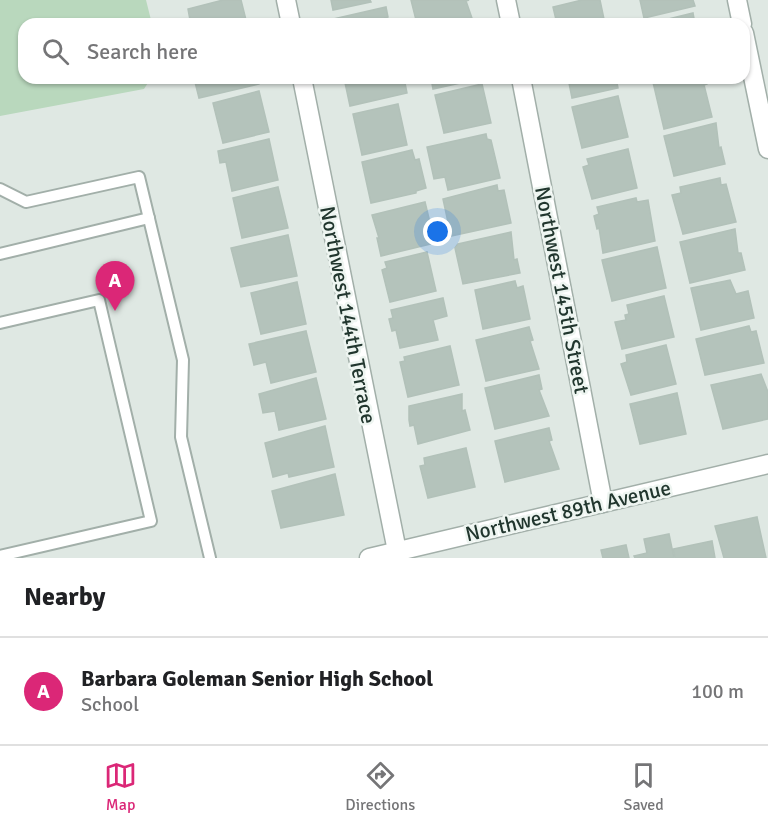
<!DOCTYPE html>
<style>
:root{--surface:#fff;--page:#f6f6f6;--text:#202124;--muted:#757577;--line:#e0e0e0;--accent:#db2777}
body{margin:0;font-family:Signika,sans-serif;background:var(--page);color:var(--text)}
.you{position:absolute;left:438px;top:232px;width:21px;height:21px;margin:-15px;border:4px solid #fff;border-radius:50%;background:#1a73e8;box-shadow:0 0 0 9px #1a73e833}
.badge{display:grid;place-items:center;width:39px;height:39px;border-radius:50%;background:var(--accent);color:#fff;font-size:20px;font-weight:700}
.pin{position:absolute;translate:-50% -50px;filter:drop-shadow(0 2px 3px #0008)}
.pin::after{content:'';position:absolute;top:32px;width:21px;height:18px;background:inherit;clip-path:polygon(0 0,100% 0,50% 100%)}
.list{margin:0;padding:0;list-style:none}
h2{display:flex;justify-content:space-between;align-items:center;height:78px;margin:0;padding:0 24px;font-size:26px}
h2 small{font-size:20px;font-weight:400;color:var(--muted)}
.list li{display:grid;grid-template-columns:39px 1fr auto;gap:18px;align-items:center;box-sizing:border-box;height:108px;padding:0 24px;border-top:2px solid var(--line)}
.list b{display:block;font-size:22px;white-space:nowrap}
.list p{margin:0;font-size:20px;white-space:nowrap;color:var(--muted)}
.list em{font-size:20px;font-style:normal;color:var(--muted)}
.icon{flex:none;width:33px;height:33px;fill:none;stroke:currentColor;stroke-width:2;stroke-linecap:round;stroke-linejoin:round}
.map{position:relative;flex:none;width:768px;height:558px;overflow:hidden}
.search{position:absolute;background:var(--surface);box-shadow:0 2px 4px #0004;left:18px;right:18px;top:18px;height:66px;display:flex;align-items:center;gap:15px;box-sizing:border-box;padding:0 21px;border-radius:18px;color:var(--muted);font-size:22px}
.sheet{height:186px;background:var(--surface)}
nav{display:flex;justify-content:space-around;align-items:center;box-sizing:border-box;height:84px;border-top:2px solid var(--line);background:var(--surface);font-size:16px;color:var(--muted)}
nav a{display:grid;justify-items:center;gap:3px}
nav .on{color:var(--accent)}
.map>svg:first-child{display:block}
.grass{fill:#b9d8bd}
.building{fill:#b4c3bb;stroke:#b2c1b9;stroke-width:1.5}
.lines{fill:none;stroke-linecap:round;stroke-linejoin:round}
.service-casing{stroke:#a2afa9;stroke-width:14}
.minor-casing{stroke:#a2afa9;stroke-width:21}
.tertiary-casing{stroke:#a2afa9;stroke-width:21}
.service{stroke:#fff;stroke-width:10}
.minor{stroke:#fff;stroke-width:18}
.tertiary{stroke:#fff;stroke-width:18}
.labels{text-anchor:middle;stroke-width:5;stroke-linejoin:round;paint-order:stroke}
.street-label{font-size:21px;fill:#21362e;stroke:#eef5f1}
</style>
<div class="map">
<svg width="768" height="558" viewBox="0 0 768 558">
<rect width="100%" height="100%" fill="#dfe8e3"/>
<!-- grass -->
<path class="grass" d="M0,0H146L152,24H24V78H151L144,89L0,116Z"/>
<!-- building -->
<g class="building">
<path d="M223,0H241L247,24H197L196,19L190,20L188,9Z"/>
<path d="M331,0H370L371,2L333,10Z"/>
<path d="M411,0H469L466,1L474,24H417Z"/>
<path d="M582,0H600L605,24H557L553,7Z"/>
<path d="M640,0H693L695,6L644,18Z"/>
<path d="M386,7L388,17L385,18L386,24H334L333,19Z"/>
<path d="M693,13L695,24H648Z"/>
<path d="M194,78H258L259,84L199,98Z"/>
<path d="M344,78H404L407,93L350,106Z"/>
<path d="M431,78H483L433,89Z"/>
<path d="M568,78H616L618,88L572,98Z"/>
<path d="M652,78H706L707,84L704,85L712,117L664,129Z"/>
<path d="M482,84L491,123L444,133L435,95Z"/>
<path d="M259,91L269,132L223,143L213,103Z"/>
<path d="M618,96L628,137L582,148L572,107Z"/>
<path d="M398,104L407,145L362,155L353,114Z"/>
<path d="M716,123L719,148L721,147L725,164L674,176L664,136Z"/>
<path d="M486,134L487,139L491,140L500,178L448,190L445,177L434,179L427,147Z"/>
<path d="M269,139L278,180L232,191L226,162L220,163L218,151Z"/>
<path d="M628,149L637,188L592,199L583,167L589,165L587,159Z"/>
<path d="M412,150L415,160L419,159L426,188L416,191V193L371,203L362,162Z"/>
<path d="M720,178L721,185L726,184L736,222L683,234L672,195L681,193L680,187Z"/>
<path d="M497,185L498,191L504,190L511,223L451,236L443,199Z"/>
<path d="M278,187L288,228L242,238L233,198Z"/>
<path d="M636,198L637,202L648,200L655,241L603,253L599,228L597,229L594,216L599,214L597,207Z"/>
<path d="M425,202L435,243L381,256L377,238H379L372,215Z"/>
<path d="M735,229L738,253H741L745,270L690,283L680,242Z"/>
<path d="M511,232L514,260L517,259L520,273L463,284L455,248L458,244Z"/>
<path d="M288,235L297,276L241,287L231,248Z"/>
<path d="M657,247L666,288L612,301L602,260Z"/>
<path d="M427,252L436,291L390,302L382,270L387,268L385,262Z"/>
<path d="M730,280L736,294L748,291L754,318L701,330L691,288Z"/>
<path d="M515,281L517,288L523,286L530,319L483,329L475,290Z"/>
<path d="M297,282L306,324L261,334L251,293Z"/>
<path d="M664,296L674,337L622,349L615,322L626,320L625,315L629,314L627,305Z"/>
<path d="M443,298L447,316L433,320L438,340L400,348L396,330L392,331L389,319L393,318L391,310Z"/>
<path d="M749,326L751,332L756,331L764,363L705,375L696,339Z"/>
<path d="M529,327L533,340L530,341L539,369L486,381L476,340Z"/>
<path d="M306,331L316,372L271,383L266,362L254,365L249,344Z"/>
<path d="M666,345L676,384L631,395L621,364L627,362L626,355Z"/>
<path d="M450,346L459,385L408,397L400,362L405,361L404,357Z"/>
<path d="M761,374L768,392V419L723,429L711,385Z"/>
<path d="M539,375L542,389L539,390L549,416L495,429L485,388Z"/>
<path d="M316,378L326,419L279,430L275,411L263,413L259,394Z"/>
<path d="M677,393L686,434L640,444L630,404Z"/>
<path d="M462,394V411L465,410L470,430L418,444L414,425L410,426L409,420V406Z"/>
<path d="M325,426L334,467L289,477L288,473L273,477L265,443Z"/>
<path d="M549,428L552,440L549,441L559,469L505,482L495,441Z"/>
<path d="M466,448L475,487L428,498L420,466L425,465L424,458Z"/>
<path d="M335,474L344,515L281,528L272,491Z"/>
<path d="M757,517L766,558H724L715,526Z"/>
<path d="M669,534L674,558H635L634,556L647,553L644,539Z"/>
<path d="M712,541L715,558H675L673,549Z"/>
<path d="M626,545L629,558H603L601,550Z"/>
</g>
<g class="lines">
<defs>
<g id="service">
<path d="M0,189L26,202L139,177L183,360L181,437L210,558"/>
<path d="M0,254L149,218"/>
<path d="M0,323L99,300L151,521L0,556"/>
</g>
<g id="minor">
<path d="M286,0L291,24"/>
<path d="M506,0L511,24"/>
<path d="M737,0L742,24"/>
<path d="M744,33L768,149"/>
<path d="M302,78L397,551"/>
<path d="M521,78L603,503"/>
</g>
<path id="tertiary" d="M369,558L768,464"/>
</defs>
<!-- service casing -->
<use href="#service" class="service-casing"/>
<!-- minor casing -->
<use href="#minor" class="minor-casing"/>
<!-- tertiary casing -->
<use href="#tertiary" class="tertiary-casing"/>
<!-- service -->
<use href="#service" class="service"/>
<!-- minor -->
<use href="#minor" class="minor"/>
<!-- tertiary -->
<use href="#tertiary" class="tertiary"/>
</g>
<g class="labels">
<!-- street labels -->
<g class="street-label">
<text transform="translate(562 290) rotate(79)" y="7">Northwest 145th Street</text>
<text transform="translate(348 315) rotate(79)" y="7">Northwest 144th Terrace</text>
<text transform="translate(568 511) rotate(-13)" y="7">Northwest 89th Avenue</text>
</g>
</g>
</svg>
<div class="you"></div>
<div class="pin badge" style="left:115px;top:311px">A</div>
<div class="search"><svg class="icon" aria-label="search" viewBox="0 0 24 24"><circle cx="10" cy="10" r="6"/><path d="M15 15l6 6"/></svg>Search here</div>
</div>
<section class="sheet">
<h2>Nearby<small></small></h2>
<ul class="list">
<li><span class="badge">A</span><div><b>Barbara Goleman Senior High School</b><p>School</p></div><em>100 m</em></li>
</ul>
</section>
<nav>
<a class="on"><svg class="icon" aria-label="map" viewBox="0 0 24 24"><path d="M3 6l6-2 6 2 6-2v14l-6 2-6-2-6 2zM9 4v14M15 6v14"/></svg>Map</a>
<a><svg class="icon" aria-label="directions" viewBox="0 0 24 24"><path d="M12 3l9 9-9 9-9-9zM9 14v-3h6M13 9l2 2-2 2"/></svg>Directions</a>
<a><svg class="icon" aria-label="saved" viewBox="0 0 24 24"><path d="M7 4h10v16l-5-4-5 4z"/></svg>Saved</a>
</nav>
